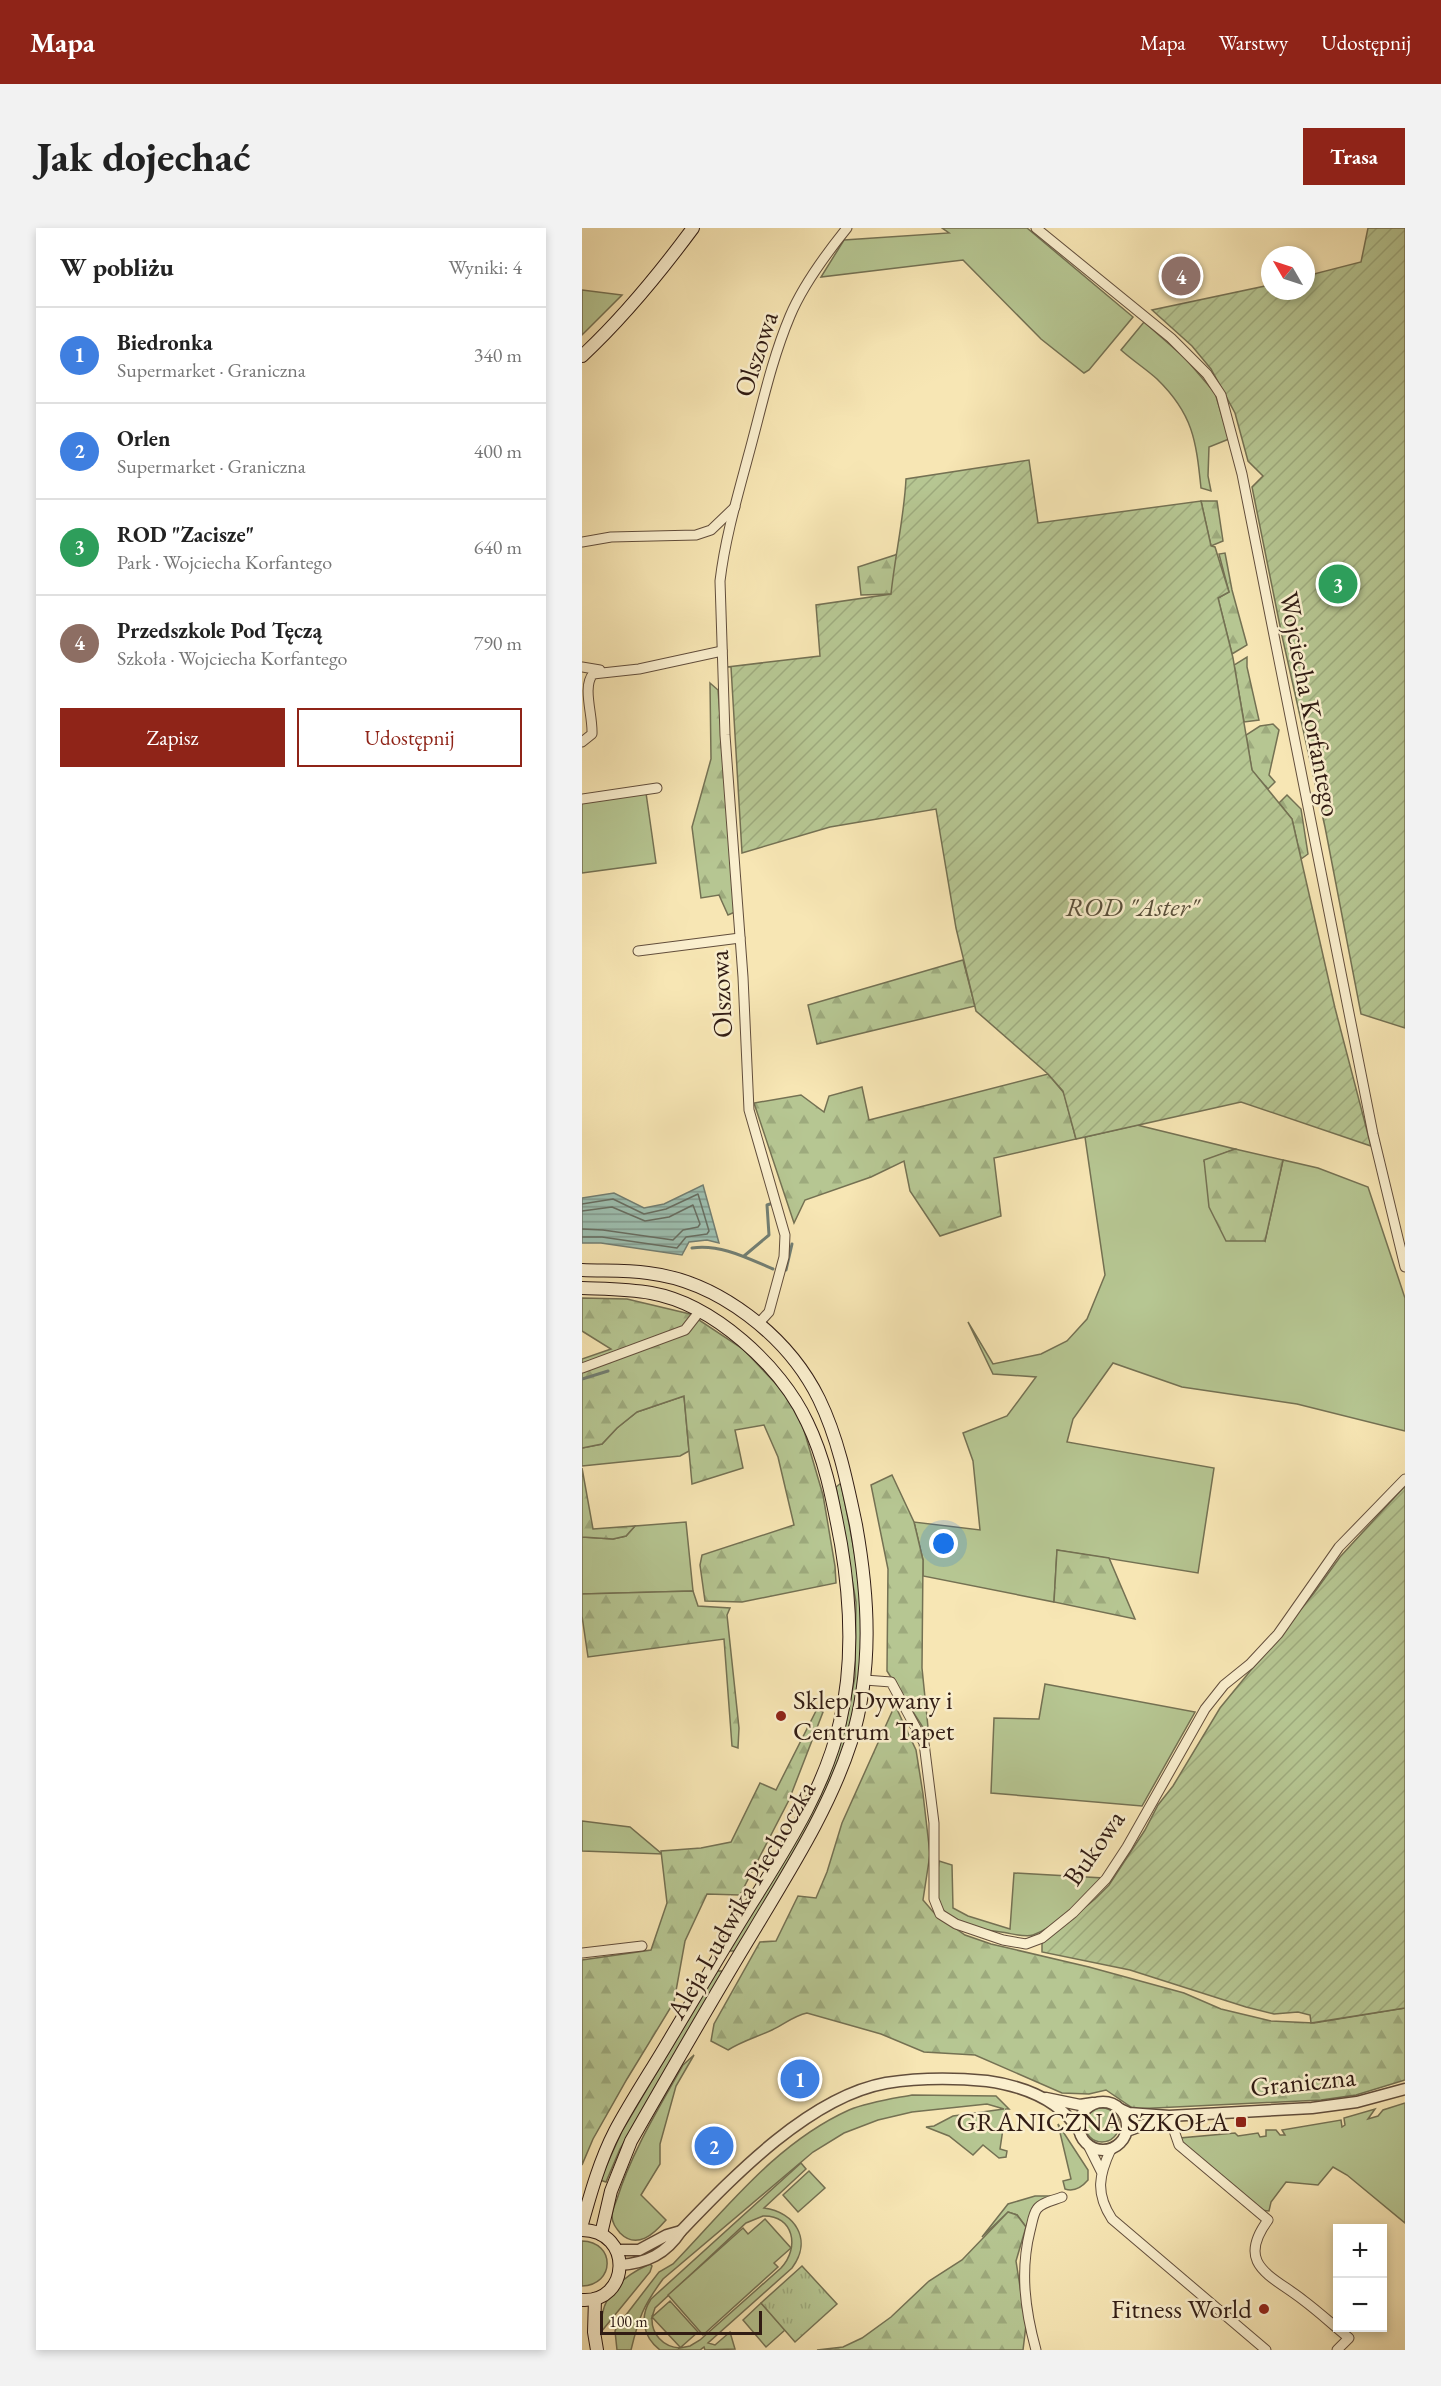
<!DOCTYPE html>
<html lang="pl">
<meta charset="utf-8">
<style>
:root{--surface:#fff;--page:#f2f2f2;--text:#222;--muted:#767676;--line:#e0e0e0;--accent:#8f2418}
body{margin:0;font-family:"EB Garamond",serif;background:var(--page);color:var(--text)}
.controls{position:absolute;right:18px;bottom:18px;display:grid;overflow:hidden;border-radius:0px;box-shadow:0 3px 9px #0003}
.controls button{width:54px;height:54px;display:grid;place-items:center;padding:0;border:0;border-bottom:2px solid var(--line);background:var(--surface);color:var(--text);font:30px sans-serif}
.compass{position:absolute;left:679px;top:18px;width:54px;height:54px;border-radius:50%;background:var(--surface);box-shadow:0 3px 9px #0003;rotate:309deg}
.scale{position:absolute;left:18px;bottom:15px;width:162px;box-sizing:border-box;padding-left:6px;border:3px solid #311c14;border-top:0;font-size:16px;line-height:21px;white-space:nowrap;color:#311c14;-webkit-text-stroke:4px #faefce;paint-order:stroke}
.you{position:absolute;left:362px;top:1316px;width:21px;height:21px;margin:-15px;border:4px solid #fff;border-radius:50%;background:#1a73e8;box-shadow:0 0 0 9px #1a73e833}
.badge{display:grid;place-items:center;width:39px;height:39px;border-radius:50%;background:var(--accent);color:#fff;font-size:20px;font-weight:700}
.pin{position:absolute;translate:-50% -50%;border:3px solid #fff;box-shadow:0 2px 6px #0006}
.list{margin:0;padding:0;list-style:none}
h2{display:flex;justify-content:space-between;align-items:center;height:78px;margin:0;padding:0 24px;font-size:26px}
h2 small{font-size:20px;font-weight:400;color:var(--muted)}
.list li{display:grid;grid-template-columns:39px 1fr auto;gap:18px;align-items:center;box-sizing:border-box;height:96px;padding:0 24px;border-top:2px solid var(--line)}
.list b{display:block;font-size:22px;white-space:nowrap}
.list p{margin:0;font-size:20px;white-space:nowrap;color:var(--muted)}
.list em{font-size:20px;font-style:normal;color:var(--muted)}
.actions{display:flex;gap:12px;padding:18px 24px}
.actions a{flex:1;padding:14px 0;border:2px solid var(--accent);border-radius:0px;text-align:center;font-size:21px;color:var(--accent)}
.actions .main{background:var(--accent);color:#fff}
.map{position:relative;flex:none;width:823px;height:2122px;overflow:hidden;border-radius:0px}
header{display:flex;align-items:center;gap:36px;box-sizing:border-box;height:84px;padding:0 30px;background:var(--accent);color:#fff}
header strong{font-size:28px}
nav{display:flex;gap:33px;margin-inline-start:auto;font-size:21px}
.intro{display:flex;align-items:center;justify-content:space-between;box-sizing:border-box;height:144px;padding:0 36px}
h1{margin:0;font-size:42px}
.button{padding:15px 27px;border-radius:0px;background:var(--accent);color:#fff;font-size:21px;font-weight:700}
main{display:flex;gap:36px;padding:0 36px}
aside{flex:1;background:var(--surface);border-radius:0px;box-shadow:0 3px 9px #0003}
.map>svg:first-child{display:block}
.grass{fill:#b6c692;stroke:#747153;stroke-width:1.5;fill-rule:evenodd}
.forest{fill:url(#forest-firs);stroke:#747153;stroke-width:1.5}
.park{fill:url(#park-tufts);stroke:#747153;stroke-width:1.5}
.garden{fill:url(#garden-furrows);stroke:#747153;stroke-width:1.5}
.water{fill:url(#water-rules);stroke:#727e72;stroke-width:1.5}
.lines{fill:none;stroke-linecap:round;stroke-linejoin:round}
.shore{stroke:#676e62;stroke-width:1.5}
.stream{stroke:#727e72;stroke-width:3}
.minor-casing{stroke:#624e3c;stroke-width:11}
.tertiary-casing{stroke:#624e3c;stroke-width:13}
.secondary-casing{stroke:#311c14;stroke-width:14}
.minor{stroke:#faefce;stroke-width:9}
.tertiary{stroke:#faefce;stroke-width:10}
.secondary{stroke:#faefce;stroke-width:12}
.poi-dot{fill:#8f2418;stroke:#faefce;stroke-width:2}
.labels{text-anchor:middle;stroke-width:5;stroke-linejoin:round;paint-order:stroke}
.street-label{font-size:27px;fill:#311c14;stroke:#faefce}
.park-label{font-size:27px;font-style:italic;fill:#594f3a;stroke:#faefce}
.poi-label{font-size:27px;fill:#311c14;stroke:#faefce;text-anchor:end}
</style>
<header>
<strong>Mapa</strong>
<nav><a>Mapa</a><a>Warstwy</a><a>Udostępnij</a></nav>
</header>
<div class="intro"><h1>Jak dojechać</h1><a class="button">Trasa</a></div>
<main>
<aside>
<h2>W pobliżu<small>Wyniki: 4</small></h2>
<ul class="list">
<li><span class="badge" style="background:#3f7fe0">1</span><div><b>Biedronka</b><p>Supermarket · Graniczna</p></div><em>340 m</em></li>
<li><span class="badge" style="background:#3f7fe0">2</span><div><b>Orlen</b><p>Supermarket · Graniczna</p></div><em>400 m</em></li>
<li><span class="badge" style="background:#2e9e5b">3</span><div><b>ROD &quot;Zacisze&quot;</b><p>Park · Wojciecha Korfantego</p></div><em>640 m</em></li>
<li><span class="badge" style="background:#8d6e63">4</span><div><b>Przedszkole Pod Tęczą</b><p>Szkoła · Wojciecha Korfantego</p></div><em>790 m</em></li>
</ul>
<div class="actions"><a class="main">Zapisz</a><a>Udostępnij</a></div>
</aside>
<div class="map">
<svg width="823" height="2122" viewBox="0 0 823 2122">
<defs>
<pattern id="forest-firs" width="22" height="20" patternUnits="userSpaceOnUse" patternTransform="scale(1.5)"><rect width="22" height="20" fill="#b6c692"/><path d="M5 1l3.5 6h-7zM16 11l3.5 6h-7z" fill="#9daa7d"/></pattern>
<pattern id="park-tufts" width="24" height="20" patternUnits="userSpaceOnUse" patternTransform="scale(1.5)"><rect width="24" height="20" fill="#b6c692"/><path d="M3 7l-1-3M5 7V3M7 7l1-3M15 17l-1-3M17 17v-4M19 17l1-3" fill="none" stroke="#9daa7d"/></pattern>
<pattern id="garden-furrows" width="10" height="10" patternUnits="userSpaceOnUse" patternTransform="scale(1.5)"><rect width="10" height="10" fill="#b6c692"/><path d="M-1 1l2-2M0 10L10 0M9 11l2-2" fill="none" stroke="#9daa7d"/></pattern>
<pattern id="water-rules" width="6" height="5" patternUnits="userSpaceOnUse" patternTransform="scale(1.5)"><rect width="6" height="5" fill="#9dbfb0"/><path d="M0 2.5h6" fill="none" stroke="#819a8e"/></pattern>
</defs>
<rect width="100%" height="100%" fill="#f7e6b4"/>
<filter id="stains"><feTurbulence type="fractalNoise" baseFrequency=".00333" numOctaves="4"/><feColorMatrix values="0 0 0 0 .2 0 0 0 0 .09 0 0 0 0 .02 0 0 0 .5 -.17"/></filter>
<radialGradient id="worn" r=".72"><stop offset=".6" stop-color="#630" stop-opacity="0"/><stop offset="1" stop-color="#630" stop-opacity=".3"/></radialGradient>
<!-- grass -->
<g class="grass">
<path d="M360,0H445L551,89L507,142L502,145L459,111L381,32L239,49L262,12L367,5Z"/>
<path d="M0,62L40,67L0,107Z"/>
<path d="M562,94L603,130L633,165L647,211L627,219L626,248L629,263L619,260C614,212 611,186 575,151C564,141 550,132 539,122Z"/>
<path d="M64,565L74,635L0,645V575Z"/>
<path d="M555,897L653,921L622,933L683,1013L701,932L736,940L786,959L823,1070V1203L715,1176L600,1159L531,1135L491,1191L485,1214L632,1240L616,1345L475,1322L472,1374L341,1348V1332L332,1294L398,1302L391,1233L381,1205L425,1188L454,1149L411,1146L386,1094L411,1136L459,1126L485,1113L505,1091L523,1047L503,909Z"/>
<path d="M102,1168L107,1223L98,1228L0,1238V1220L20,1216L35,1200L55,1184Z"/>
<path d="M259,1255C269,1308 282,1360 281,1414C279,1531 212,1625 155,1723H147L209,1619L245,1553L262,1505L273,1449L274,1374L254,1259Z"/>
<path d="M104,1294L111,1363L0,1366V1309L31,1311L44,1308L53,1298Z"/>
<path d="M463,1456L613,1484L560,1578L409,1565L412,1490L457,1491Z"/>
<path d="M0,1593L48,1599L80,1626L0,1623Z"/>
<path d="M357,1633L370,1637L371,1680L386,1688L428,1701L432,1645L521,1650C500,1671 480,1696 451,1707C443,1710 428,1705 419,1704C398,1702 360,1695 355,1669C353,1657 356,1645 357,1633Z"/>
<path d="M135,1743H141L38,1921L24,1954L18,1952L40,1903Z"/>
<path d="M112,1827L94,1858L78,1916V1936L59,1967L84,1992C72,2006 55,2022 38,2005C34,2000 30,1995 30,1988C30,1983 33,1976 35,1971C50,1923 77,1880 101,1837Z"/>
<path d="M330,1867L414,1868L427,1881H424L418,1921L425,1923L424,1929L417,1930L401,1917L391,1927L367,1908L344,1899L352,1898L371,1888L422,1881L405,1876L330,1884L296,1892L262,1905L231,1924L81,2051C61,2078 57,2089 49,2122H35L33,2103L37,2096L77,2044L91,2036C145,1980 194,1915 267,1882C287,1874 309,1871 330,1867Z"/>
<path d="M823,1875V1995L765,1947L751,1939L736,1957L704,1954L689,1974L687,1983L678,1982L604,1920L598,1910L653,1905L656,1908L676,1905L678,1909L684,1908V1902H694L698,1907H703L700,1902L759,1892L760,1899L763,1897L762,1890L793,1881L786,1891L796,1888L801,1882Z"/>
<circle cx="520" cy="1897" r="17"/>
<path d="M476,1896L506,1942V1952C500,1959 492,1964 483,1961L481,1953L489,1951Z"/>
<path d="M219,1935L224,1941L182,1980C213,1984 231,2012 210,2040L126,2115L133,2117L148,2104L153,2121L123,2122L122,2119L118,2122H78C61,2109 57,2089 69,2071ZM181,1988C212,1987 218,2020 199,2040L118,2112L108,2118L98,2120L116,2104L88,2073L70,2089L73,2080L164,1995ZM70,2089L98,2119V2120C81,2119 69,2106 70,2089Z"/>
<path d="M227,1943L243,1960L216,1984L201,1967Z"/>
<path d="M453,1968H471L447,1992L444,1999L435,1987L426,1984L400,2009L426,1976Z"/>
<path d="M183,1991L209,2020L192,2035L196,2039L121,2107L86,2067L161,2000L166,2006Z"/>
<path d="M0,2013C34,2014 33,2057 0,2058Z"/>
<path d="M68,2036L70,2038L68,2044L19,2104C17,2069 38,2049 68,2036Z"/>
<path d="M179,2075L203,2102L184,2119L161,2092Z"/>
</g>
<!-- forest -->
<g class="forest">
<path d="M619,273H635L641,313L629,318Z"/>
<path d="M335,311L309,366L279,367L276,339L313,327Z"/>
<path d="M643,325L650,362L665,417L650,426L636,370L647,364L637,326Z"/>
<path d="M665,429V439L677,492L662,494L652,437Z"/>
<path d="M128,455L136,462L153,684L146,687L137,667L119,670L110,599L129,531Z"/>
<path d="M691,496L697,502L687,547L693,554L686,561L670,543L664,507L678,498Z"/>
<path d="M705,567L719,581L726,626L719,631L710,591L697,575Z"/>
<path d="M381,732L393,778L235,816L226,777Z"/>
<path d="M466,846L482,865L494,911L412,930L419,988L358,1008L328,963L322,933L289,949L223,972L212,995L172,875L219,867L242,884L247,868L280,859L287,892Z"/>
<path d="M653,921L701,932L683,1013H644L627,979L622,932Z"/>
<path d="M0,1070L45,1071L108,1086L161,1121L211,1174L221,1199L241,1267L253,1338L254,1355L160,1374L123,1373L118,1337L120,1327L212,1297L196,1229L182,1197L153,1202L161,1240L110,1256L102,1168L55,1184L35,1200L20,1216L0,1220V1131L29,1121L0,1103Z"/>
<path d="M0,1240L11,1301L53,1298L44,1308L31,1311L0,1309Z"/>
<path d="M310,1247L332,1294L341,1332L340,1440L347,1509L305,1443L306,1341L289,1257Z"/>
<path d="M475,1322L527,1330L553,1391L472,1374Z"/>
<path d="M111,1363L116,1378L148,1380L145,1387L157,1500L156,1520L150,1518L142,1411L6,1429L0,1388V1366Z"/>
<path d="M313,1477L334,1522L341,1566L348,1626L341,1672L353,1686L383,1707L409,1716L507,1739L602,1765L639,1781L689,1793L732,1795L823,1780V1852L774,1867L739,1872L552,1881L524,1862L507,1866L480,1865L393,1827L342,1824L299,1806L225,1785C211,1788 203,1796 190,1802C175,1809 160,1813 146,1822L129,1813L132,1796L178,1714L194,1713L216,1668L234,1670L245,1644L260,1595Z"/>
<path d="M235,1481L241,1484L207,1572L158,1667L125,1666L103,1713L92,1774L45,1851L11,1911L0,1937V1732L69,1722L85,1675L79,1623L119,1620L149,1614L178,1555L194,1562Z"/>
<path d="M426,1984L435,1987L444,1999L434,2033L444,2097L441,2122H235L261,2119L280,2110L309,2089L347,2053L380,2032Z"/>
</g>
<!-- park -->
<path class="park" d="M220,2038L255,2076L213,2114L179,2075Z"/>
<!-- garden -->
<g class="garden">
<path d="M786,0H823V800L779,786L743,599L700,408L670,259L681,248L666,233L653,185L629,141L610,118L570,82L688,57V63H724V48L779,34Z"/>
<path d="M447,232L456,295L619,273L629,318L633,319L647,364L636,370L651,430L670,542L710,591L753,780L789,918L659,874L494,911L481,863L466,846L394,783L374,700L354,581L248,599L160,625L149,439H145L238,428L234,377L309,366C313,327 322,290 324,251Z"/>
<path d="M823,1258V1780L729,1795L728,1787L716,1784L692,1786L664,1779L548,1742L460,1724V1715L513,1671L527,1657L563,1602L576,1577L591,1558L638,1480L732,1365L758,1329Z"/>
</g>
<!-- water -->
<path class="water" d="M121,957L137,1015L125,1012L107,1014L100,1027L19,1015H0V970L32,965L62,980L82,976Z"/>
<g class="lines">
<!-- shore -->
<g class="shore">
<path d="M0,976L31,971L62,986L84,981L116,966L127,1003L125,1006L104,1009L95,1020L20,1009H0"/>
<path d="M0,983L30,979L63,993L87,989L111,977L118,996L116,999L101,1002L91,1012L21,1002L0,1001"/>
</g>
<!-- stream -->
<g class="stream">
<path d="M110,1020C139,1016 165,1030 191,1041"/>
<path d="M162,1028L187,1007L185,977L188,976"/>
<path d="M204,1042L210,1016"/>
<path d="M0,1151L26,1143"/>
</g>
<defs>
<g id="minor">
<path d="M454,0L589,110L625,146L639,167L660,246L791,906L823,1039"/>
<path d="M0,314L29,309L114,307L129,302L153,279"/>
<path d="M0,439L18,442"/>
<path d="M0,514L10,506C11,487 0,459 11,446L57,441L140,423"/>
<path d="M0,571L75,560"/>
<path d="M56,723L158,710"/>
<path d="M176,1096L187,1084L202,1029L203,1007L167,882L161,749L143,507L138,353C143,311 155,270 166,229C179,182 189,133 208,88C221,57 244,26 265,0"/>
<path d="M0,1140L103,1102L117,1084"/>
<path d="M283,1452L309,1454L342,1515L352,1595V1671L358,1686L374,1696L421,1712L444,1716L460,1710L491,1685L524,1651L545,1619L623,1481L642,1457L668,1436L696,1406L757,1319L823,1251"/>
<path d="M0,1725L60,1718"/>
<path d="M587,1888L597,1917L686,1992C653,2037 689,2047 721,2072C737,2084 751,2097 767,2110L755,2122"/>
<path d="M506,1917L519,1943"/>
<path d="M529,1921C517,1947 513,1965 530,1991L684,2122"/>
<path d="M454,2122C443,2082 438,2043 448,2003C450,1996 451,1986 455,1981C460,1974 473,1972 480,1969"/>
</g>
<g id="tertiary">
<path d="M464,1870L498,1877L511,1875"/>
<circle cx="521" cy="1898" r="24"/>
<path d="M538,1881L547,1885L587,1888L730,1880L775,1874L823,1861"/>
<path d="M545,1903L581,1890"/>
<path d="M99,2003C151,1949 227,1869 304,1855C336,1850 373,1850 405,1853C441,1858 478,1872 498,1904"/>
<path d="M35,2022H57L85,2007L99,2003C84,2026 65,2035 38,2037"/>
</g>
<g id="secondary">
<path d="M0,128C42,89 77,46 111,0"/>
<path d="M0,1042C22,1043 44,1042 66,1045C136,1053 206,1108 237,1171C256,1210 265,1254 274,1297C287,1370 291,1442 269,1514C247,1582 207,1643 171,1704C129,1773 89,1843 49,1913L29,1963L19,2006"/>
<path d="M0,1060C23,1061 47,1061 69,1065C131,1076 199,1138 225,1194C244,1233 251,1274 259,1316C269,1375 272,1435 258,1494C244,1556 209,1612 176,1665C146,1712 118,1761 89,1809C71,1840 50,1871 33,1903C18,1932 9,1964 0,1996"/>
<path d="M0,2002C52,2003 48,2075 0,2072"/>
<path d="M13,2071L12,2104L15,2122"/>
</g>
</defs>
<!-- minor casing -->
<use href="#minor" class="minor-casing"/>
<!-- tertiary casing -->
<use href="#tertiary" class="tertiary-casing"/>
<!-- secondary casing -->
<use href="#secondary" class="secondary-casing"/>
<!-- minor -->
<use href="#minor" class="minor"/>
<!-- tertiary -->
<use href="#tertiary" class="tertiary"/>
<!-- secondary -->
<use href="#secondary" class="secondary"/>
</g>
<!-- markers -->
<g class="poi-dot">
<circle cx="199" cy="1488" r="6"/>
<rect x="653" y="1888" width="12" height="12" rx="3"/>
<circle cx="682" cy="2081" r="6"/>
</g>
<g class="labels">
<!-- street labels -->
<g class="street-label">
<text transform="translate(174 126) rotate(-72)" y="9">Olszowa</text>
<text transform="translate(728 476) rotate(79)" y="9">Wojciecha Korfantego</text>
<text transform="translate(139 766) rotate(-93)" y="9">Olszowa</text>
<text transform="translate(512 1620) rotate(-55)" y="9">Bukowa</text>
<text transform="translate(159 1672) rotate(-60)" y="9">Aleja Ludwika Piechoczka</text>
<text transform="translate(721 1854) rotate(-6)" y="9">Graniczna</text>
</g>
<!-- park labels -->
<g class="park-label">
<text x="550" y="688">ROD "Aster"</text>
</g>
<!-- poi labels -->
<g class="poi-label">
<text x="211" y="1481" text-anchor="start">Sklep Dywany i<tspan x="211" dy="31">Centrum Tapet</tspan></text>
<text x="647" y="1903">GRANICZNA SZKOŁA</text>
<text x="670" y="2090">Fitness World</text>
</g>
</g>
<rect width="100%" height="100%" filter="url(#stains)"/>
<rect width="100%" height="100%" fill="url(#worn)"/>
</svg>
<div class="controls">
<button>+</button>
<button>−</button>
</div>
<svg class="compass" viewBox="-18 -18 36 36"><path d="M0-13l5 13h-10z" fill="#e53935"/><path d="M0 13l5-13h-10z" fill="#767676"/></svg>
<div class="scale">100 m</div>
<div class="you"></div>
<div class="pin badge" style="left:218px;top:1851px;background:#3f7fe0">1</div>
<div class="pin badge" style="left:132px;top:1918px;background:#3f7fe0">2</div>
<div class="pin badge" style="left:756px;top:356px;background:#2e9e5b">3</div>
<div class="pin badge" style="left:599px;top:48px;background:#8d6e63">4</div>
</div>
</main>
